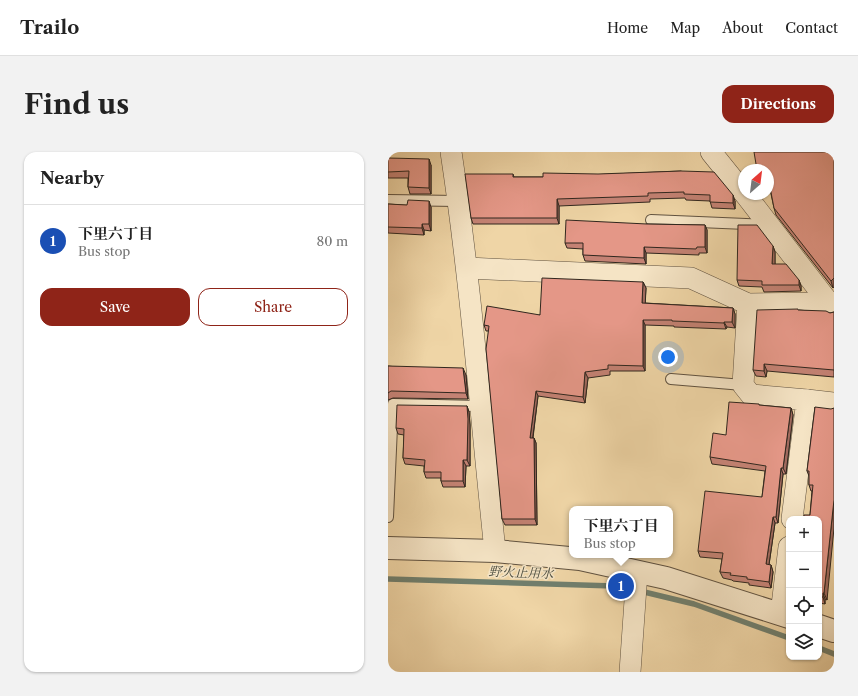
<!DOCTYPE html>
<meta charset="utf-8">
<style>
:root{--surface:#fff;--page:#f2f2f2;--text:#222;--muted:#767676;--line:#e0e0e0;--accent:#8f2418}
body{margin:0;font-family:"Libre Caslon Text","Noto Serif JP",serif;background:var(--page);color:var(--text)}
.controls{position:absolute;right:12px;bottom:12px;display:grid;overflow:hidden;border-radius:8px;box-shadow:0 1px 3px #0004}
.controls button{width:36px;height:36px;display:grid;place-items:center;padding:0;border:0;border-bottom:1px solid var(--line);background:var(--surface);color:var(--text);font:20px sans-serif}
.compass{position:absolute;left:350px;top:12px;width:36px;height:36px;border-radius:50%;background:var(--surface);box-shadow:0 1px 3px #0004;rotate:28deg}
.you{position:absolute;left:280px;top:205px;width:14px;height:14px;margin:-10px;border:3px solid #fff;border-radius:50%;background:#1a73e8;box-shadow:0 0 0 6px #1a73e833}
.badge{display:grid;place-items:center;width:26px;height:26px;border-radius:50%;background:var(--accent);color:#fff;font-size:13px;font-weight:700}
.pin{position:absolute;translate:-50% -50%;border:2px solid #fff;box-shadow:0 1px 4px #0006}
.popup{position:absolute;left:181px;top:354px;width:104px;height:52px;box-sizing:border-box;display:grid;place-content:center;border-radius:8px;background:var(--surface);filter:drop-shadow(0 1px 3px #0005);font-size:13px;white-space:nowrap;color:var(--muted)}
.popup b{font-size:15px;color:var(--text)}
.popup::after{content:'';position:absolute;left:50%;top:100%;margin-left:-8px;border:8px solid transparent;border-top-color:var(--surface)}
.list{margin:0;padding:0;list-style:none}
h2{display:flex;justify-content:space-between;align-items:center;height:52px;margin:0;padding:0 16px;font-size:17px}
h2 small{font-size:13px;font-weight:400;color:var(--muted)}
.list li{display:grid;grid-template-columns:26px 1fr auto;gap:12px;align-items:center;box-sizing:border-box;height:72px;padding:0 16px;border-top:1px solid var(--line)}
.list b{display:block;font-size:15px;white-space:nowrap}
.list p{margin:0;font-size:13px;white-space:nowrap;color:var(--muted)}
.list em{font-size:13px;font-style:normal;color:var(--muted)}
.actions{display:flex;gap:8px;padding:12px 16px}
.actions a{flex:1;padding:9px 0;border:1px solid var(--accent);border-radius:12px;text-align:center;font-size:14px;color:var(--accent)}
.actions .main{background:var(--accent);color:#fff}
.icon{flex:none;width:22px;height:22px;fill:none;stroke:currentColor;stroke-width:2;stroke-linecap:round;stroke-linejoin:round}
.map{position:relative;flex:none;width:446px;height:520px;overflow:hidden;border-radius:12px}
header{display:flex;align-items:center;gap:24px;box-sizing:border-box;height:56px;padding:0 20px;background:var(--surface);border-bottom:1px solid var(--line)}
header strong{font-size:19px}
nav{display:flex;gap:22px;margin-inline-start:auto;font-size:14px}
.intro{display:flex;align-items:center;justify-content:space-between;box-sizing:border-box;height:96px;padding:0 24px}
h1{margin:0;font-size:28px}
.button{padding:10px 18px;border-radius:12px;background:var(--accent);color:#fff;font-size:14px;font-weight:700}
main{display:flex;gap:24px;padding:0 24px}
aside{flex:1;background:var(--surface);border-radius:12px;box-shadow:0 1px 3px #0004}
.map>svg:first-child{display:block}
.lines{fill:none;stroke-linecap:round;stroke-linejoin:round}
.stream{stroke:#707f6e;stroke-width:5.5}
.service-casing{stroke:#605240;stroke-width:12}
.minor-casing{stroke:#605240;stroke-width:22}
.tertiary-casing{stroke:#605240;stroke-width:24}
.service{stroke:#f5e4c5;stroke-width:10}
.minor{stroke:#f5e4c5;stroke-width:21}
.tertiary{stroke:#f5e4c5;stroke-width:22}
.wall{fill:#c48274;stroke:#30271e}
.shaded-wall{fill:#a06a5e;stroke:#30271e}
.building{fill:#e49787;stroke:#30271e}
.labels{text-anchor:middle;stroke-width:3;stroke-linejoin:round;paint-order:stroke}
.water-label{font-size:13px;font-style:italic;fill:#4a4c3f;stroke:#f5e4c5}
</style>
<header>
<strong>Trailo</strong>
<nav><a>Home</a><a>Map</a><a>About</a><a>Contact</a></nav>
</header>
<div class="intro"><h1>Find us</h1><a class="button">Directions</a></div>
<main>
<aside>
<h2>Nearby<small></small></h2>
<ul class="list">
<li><span class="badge" style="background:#1a4fb4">1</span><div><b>下里六丁目</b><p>Bus stop</p></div><em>80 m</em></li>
</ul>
<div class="actions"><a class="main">Save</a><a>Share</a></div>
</aside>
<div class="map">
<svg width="446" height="520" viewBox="0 0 446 520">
<rect width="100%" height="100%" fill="#efd5a6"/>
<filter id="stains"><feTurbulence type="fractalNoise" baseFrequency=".005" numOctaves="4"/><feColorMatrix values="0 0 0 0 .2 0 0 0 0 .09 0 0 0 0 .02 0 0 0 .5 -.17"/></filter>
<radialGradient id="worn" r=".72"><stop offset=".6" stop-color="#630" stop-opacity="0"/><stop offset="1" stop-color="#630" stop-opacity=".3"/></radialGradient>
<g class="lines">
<!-- stream -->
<g class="stream">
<path d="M0,427L226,434L243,438"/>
<path d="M252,439L306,452L401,486"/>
<path d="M431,496L446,502"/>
</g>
<defs>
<g id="service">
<path d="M0,48L70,49"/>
<path d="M263,68L381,73"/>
<path d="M283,227L355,233"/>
<path d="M0,365L5,252L91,254"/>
</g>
<g id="minor">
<path d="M63,0C83,132 93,266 107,399"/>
<path d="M323,0L356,41"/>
<path d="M357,42L441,151L446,155"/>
<path d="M79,116L303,126L360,152L441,151"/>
<path d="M360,152L355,233L363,243L419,248L404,367"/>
<path d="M419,248L446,251"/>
<path d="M393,462L401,395"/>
<path d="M242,520L249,420"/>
</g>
<g id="tertiary">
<path d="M0,396L107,399L192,407L278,426L401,465"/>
<path d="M431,474L446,479"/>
</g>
</defs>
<!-- service casing -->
<use href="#service" class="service-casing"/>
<!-- minor casing -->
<use href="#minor" class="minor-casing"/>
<!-- tertiary casing -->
<use href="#tertiary" class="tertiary-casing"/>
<!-- service -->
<use href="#service" class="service"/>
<!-- minor -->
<use href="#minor" class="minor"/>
<!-- tertiary -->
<use href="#tertiary" class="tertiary"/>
</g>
<!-- wall -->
<g class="wall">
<path d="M446,0V135L445,136L388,63L386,56L382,37H380V18Z"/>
<path d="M0,6L43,13V42H22L20,35V26H0Z"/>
<path d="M293,19L347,49V57L324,56L322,49L298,48L297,46L262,47V50L171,54V72H85L83,66L125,22L126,25H155Z"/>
<path d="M0,52L43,55V79L36,78V83L0,81Z"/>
<path d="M259,72L317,73L319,78V101H311V103L258,101V112L197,109L195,103V97L179,96L177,91Z"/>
<path d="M385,94L387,100V112L411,128L413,134V139L376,140L374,135L351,134L349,128Z"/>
<path d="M255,130L258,136L257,151L345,156L347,162V176L339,175L338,177L286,175V174L257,173V219H222V223L200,226L197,251L150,244L145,286H146L148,291L149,373H117L114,367L101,179H98L96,173L152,163Z"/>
<path d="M411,158L442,161L446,160V225L379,219L378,225L368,224L365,218Z"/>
<path d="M0,214L78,223L80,247L5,246L0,248Z"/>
<path d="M371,253L403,256L405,263L398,322H395L390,371H387L381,413H383L385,420L383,436L361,433V431L345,429L344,428L335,426L332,420L334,407L312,405L310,399L374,345L377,319L324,312L322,305L338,283Z"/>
<path d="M79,254L81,260L82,273V314H78L77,335H55L53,329V326H38L36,320V314L17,312L15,306L16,283L10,282L8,276Z"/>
<path d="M427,255L439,448L437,447V452L431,451V367L422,363L424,339H423L421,333V324L419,319Z"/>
</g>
<!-- shaded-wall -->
<g class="shaded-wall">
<path d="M41,7L43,13V42L41,36Z"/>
<path d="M345,43L347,49V57L345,51Z"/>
<path d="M169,47L171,54V72L169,66Z"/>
<path d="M41,49L43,55V79L41,72Z"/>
<path d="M34,72L36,78V83L34,76Z"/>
<path d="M317,73L319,78V101L317,95Z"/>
<path d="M385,94L387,100V118L384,112Z"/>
<path d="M256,95L258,101V112L256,106Z"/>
<path d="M446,126V135L445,136L443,129Z"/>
<path d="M411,128L413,134V139L411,133Z"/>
<path d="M255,130L258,136L257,157L254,151Z"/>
<path d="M345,156L347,162V176L344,170Z"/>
<path d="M255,168L257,173V219L255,214Z"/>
<path d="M336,170L339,175L338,177L336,171Z"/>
<path d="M376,212L379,219L378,225L376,219Z"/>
<path d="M75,216L78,223L80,247L78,241Z"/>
<path d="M197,220L200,226L197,251L195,245Z"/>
<path d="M148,239L150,244L144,291L142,286Z"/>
<path d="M79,254L81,260L82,273V314L79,308Z"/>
<path d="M403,256L405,263L398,322L395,316Z"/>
<path d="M146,286L148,291L149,373L147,367Z"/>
<path d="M75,308L78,314L77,335L75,329Z"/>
<path d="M393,316L395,322L390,371L388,365Z"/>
<path d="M446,348V376L439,448L436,441Z"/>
<path d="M385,365L387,371L380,419L378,412Z"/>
<path d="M383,413L385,420L383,436L381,430Z"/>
<path d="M435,441L437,447V452L435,445Z"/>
</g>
<!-- building -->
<g class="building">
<path d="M366,0H446V126L443,129L386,56L381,30H380V18H369Z"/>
<path d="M0,6L41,7V36L20,35L21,19L0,20Z"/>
<path d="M293,19L326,20L345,43V51L322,50V43L296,42V40L260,41V44L169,47V66H83L77,22H125V25H155V21L210,22Z"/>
<path d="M20,48L41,49V72H34V76L0,75V52L19,53Z"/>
<path d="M178,68L259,72L317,73V95H309L308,97L256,95V106L195,103V91H177Z"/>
<path d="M350,73H369L385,94L384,112H398L411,128V133H374V129L349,128Z"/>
<path d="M154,126L255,130L254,151L345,156L344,170H336V171L284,169V168H255V214L220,213V217L197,220L195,245L148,239L142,286H146L147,367H114L98,197L101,174L96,173L99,154L152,163Z"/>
<path d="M410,157V158L438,159L442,161L446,160V218L376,212V219L365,218L369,158Z"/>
<path d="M0,214L75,216L78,241L3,239L0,241Z"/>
<path d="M341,250L371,252V253L403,256L395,316H393L388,365H385L378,412L383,413L381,430L359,427V425L342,423L343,421L332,420L335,401L310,399L317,339L374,345L378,314L322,305L325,281L338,283Z"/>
<path d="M9,253L79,254L80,267L79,308H75V329H53V320H36L37,308L15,306L16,277L8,276Z"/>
<path d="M427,255L443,257L446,256V348L436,441H435V445H431V367H416V363H422L425,333H421V319H419Z"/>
</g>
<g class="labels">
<!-- water labels -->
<g class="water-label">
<text transform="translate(133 420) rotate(2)" y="5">野火止用水</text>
</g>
</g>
<rect width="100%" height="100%" filter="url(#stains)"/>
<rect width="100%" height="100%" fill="url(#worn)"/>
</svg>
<div class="controls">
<button>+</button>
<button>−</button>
<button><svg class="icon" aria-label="locate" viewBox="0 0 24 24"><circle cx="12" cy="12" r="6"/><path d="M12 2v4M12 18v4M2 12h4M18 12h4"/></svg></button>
<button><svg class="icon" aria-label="layers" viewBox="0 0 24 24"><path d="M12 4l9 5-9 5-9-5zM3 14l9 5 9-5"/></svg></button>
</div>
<svg class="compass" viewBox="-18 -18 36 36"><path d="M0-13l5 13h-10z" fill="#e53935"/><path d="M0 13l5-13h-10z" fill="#767676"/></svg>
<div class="you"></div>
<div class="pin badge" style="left:233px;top:434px;background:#1a4fb4">1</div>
<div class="popup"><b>下里六丁目</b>Bus stop</div>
</div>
</main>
